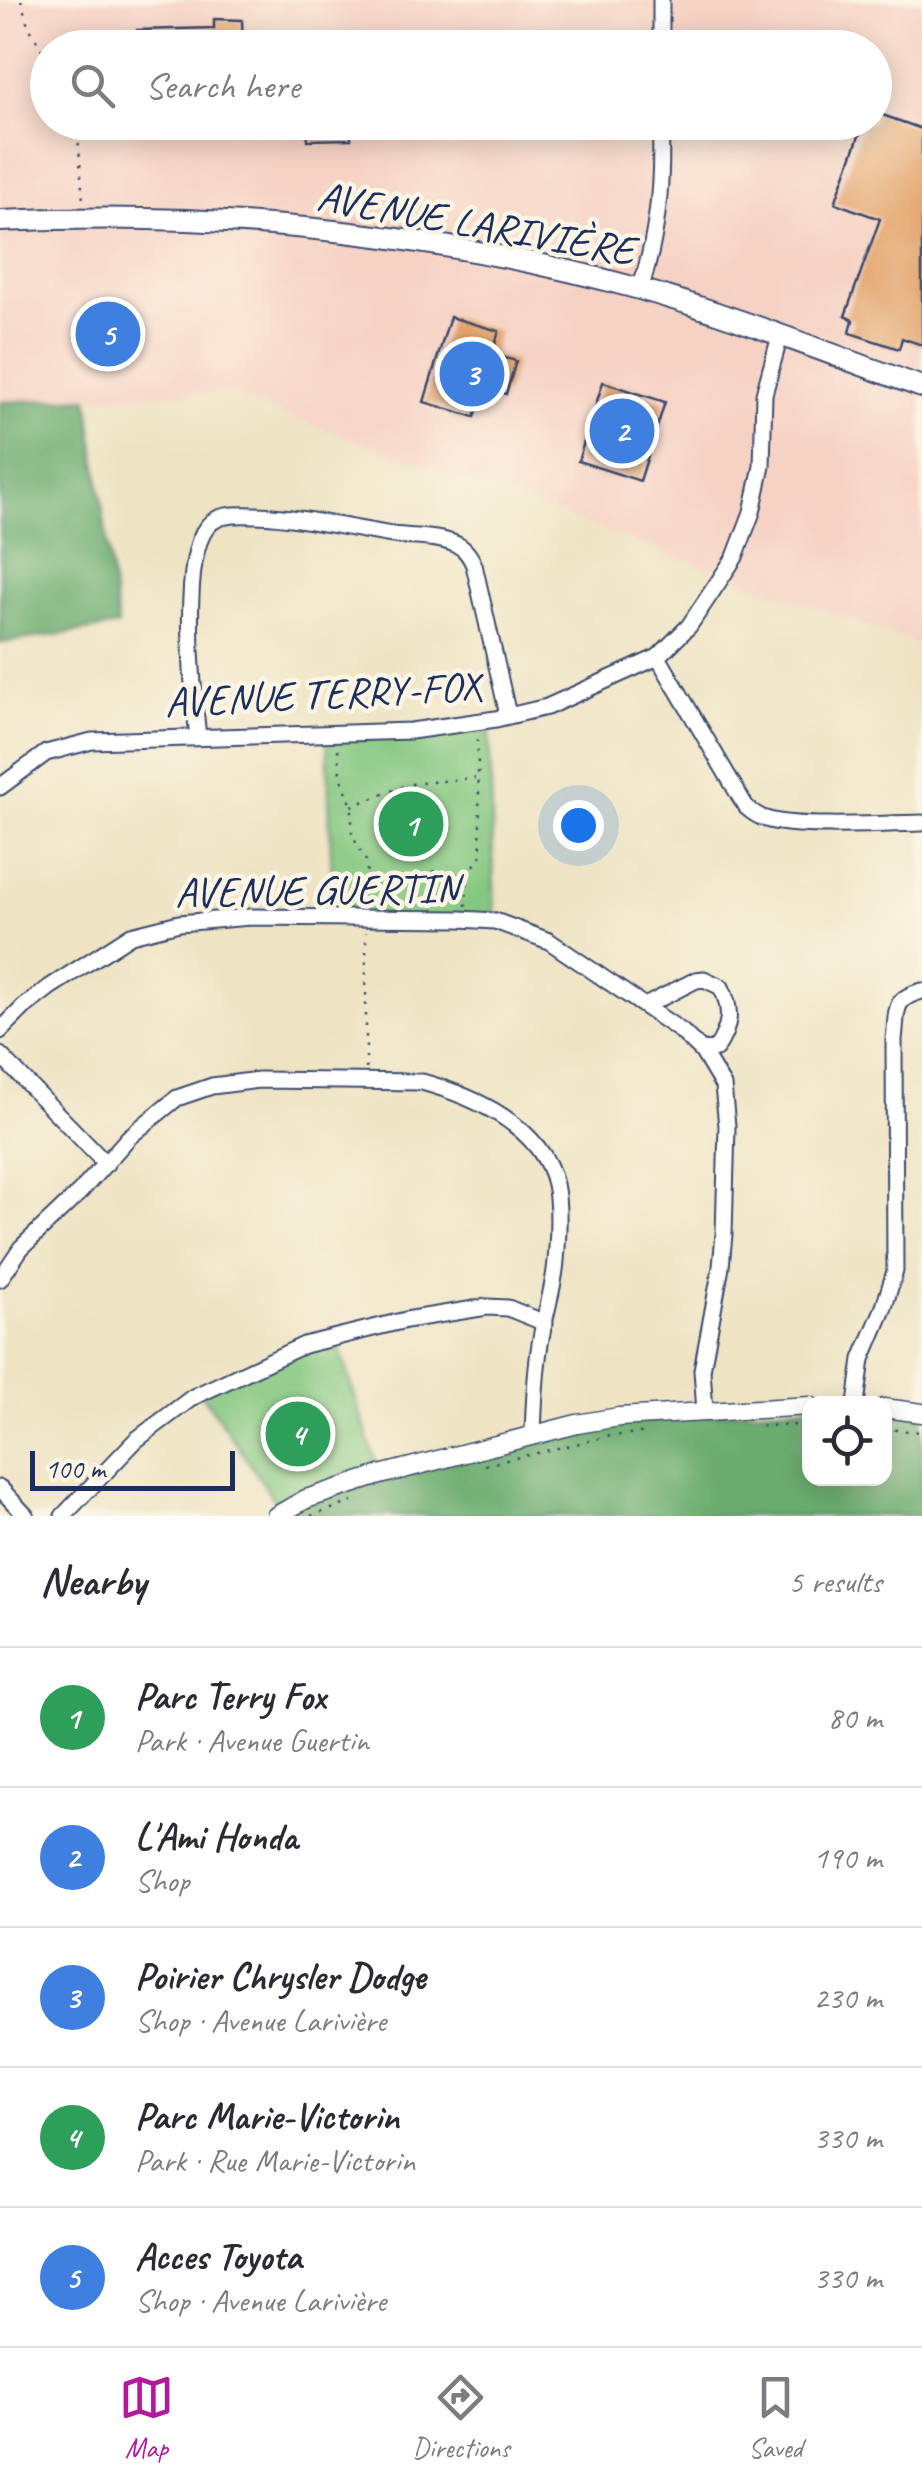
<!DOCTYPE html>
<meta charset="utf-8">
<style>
:root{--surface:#fff;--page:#f2f2f3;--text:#2b2b33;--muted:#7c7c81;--line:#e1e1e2;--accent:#b5179e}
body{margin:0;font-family:Caveat,sans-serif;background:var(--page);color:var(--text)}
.controls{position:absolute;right:30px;bottom:30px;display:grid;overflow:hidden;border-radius:20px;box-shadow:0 5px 25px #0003}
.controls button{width:90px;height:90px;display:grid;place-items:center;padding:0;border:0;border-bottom:2px solid var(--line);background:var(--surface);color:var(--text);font:50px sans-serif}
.scale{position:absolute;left:30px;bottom:25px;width:205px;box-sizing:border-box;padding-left:10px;border:5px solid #1b2f5e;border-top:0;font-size:28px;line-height:35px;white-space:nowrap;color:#1b2f5e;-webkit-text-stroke:8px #fcf5e5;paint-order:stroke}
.you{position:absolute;left:578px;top:825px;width:35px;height:35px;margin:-25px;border:8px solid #fff;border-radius:50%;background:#1a73e8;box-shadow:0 0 0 15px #1a73e833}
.badge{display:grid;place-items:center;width:65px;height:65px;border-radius:50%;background:var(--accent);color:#fff;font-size:32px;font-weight:700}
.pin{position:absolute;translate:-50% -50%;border:5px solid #fff;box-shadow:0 2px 10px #0006}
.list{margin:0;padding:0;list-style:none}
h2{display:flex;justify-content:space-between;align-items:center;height:130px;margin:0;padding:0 40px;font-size:42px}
h2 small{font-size:32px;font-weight:400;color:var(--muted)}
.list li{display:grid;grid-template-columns:65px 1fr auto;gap:30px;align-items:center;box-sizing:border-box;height:140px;padding:0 40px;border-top:2px solid var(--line)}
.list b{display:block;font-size:38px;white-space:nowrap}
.list p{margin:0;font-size:32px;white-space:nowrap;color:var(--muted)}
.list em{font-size:32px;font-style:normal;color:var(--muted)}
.icon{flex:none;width:55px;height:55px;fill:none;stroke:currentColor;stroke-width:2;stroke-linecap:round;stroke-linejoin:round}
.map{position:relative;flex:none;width:922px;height:1516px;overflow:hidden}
.search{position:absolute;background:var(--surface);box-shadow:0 5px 25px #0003;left:30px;right:30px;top:30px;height:110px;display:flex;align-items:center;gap:25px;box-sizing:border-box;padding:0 35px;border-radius:55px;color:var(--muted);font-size:38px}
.sheet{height:830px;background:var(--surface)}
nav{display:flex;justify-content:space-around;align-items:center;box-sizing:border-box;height:140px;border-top:2px solid var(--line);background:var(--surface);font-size:28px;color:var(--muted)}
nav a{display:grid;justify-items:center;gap:5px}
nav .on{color:var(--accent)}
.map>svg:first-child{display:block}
.built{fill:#f6d2c4;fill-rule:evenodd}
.green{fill:#84c780;stroke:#507b6f;stroke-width:2.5}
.forest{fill:#6bac6e;stroke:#436e66;stroke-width:2.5}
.building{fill:#e3a36a}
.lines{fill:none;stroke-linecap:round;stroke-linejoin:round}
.minor-casing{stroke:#3b4a6d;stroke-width:19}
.tertiary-casing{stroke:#3b4a6d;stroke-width:21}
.secondary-casing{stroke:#3b4a6d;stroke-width:24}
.path{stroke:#3b4a6d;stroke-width:2.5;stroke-dasharray:2.5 8;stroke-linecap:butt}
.minor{stroke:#fff;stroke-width:15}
.tertiary{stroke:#fff;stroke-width:18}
.secondary{stroke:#fff;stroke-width:20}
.labels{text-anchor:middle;stroke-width:9;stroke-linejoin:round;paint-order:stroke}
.street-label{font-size:42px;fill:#1b2f5e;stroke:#fcf5e5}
</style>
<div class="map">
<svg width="922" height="1516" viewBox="0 0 922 1516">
<rect width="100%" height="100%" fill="#fcf5e5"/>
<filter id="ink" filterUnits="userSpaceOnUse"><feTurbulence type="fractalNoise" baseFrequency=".01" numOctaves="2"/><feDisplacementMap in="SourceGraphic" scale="20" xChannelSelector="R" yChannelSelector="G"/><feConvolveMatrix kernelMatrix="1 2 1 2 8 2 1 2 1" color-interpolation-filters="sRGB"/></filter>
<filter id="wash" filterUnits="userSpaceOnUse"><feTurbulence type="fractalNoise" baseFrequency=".0048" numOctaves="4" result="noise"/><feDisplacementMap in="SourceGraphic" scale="40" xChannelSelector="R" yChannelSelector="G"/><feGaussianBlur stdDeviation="2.25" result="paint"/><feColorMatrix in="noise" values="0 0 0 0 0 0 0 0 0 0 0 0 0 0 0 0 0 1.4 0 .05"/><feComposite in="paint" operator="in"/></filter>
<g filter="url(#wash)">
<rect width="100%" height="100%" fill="#eee3c3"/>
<!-- built -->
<path class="built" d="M0,0H922V646L223,392L0,402ZM48,48H874V122H48Z"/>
<!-- green -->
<g class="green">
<path d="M489,720L495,921L333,918L327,733Z"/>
<path d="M336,1337L380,1475L282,1511L201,1392Z"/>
</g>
<!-- forest -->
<g class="forest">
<path d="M88,398L118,626L0,643V402Z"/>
<path d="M809,1406L810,1478H884L885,1408L922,1413V1516H276L284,1509L577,1424Z"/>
</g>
<g id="blocks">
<!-- building -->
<g class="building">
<path d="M214,19L242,20L243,48H138L137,30L214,28Z"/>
<path d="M874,112L922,129V345L902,338L899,349L850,333L853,320L845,316L880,219L835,203L864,122H874Z"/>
<path d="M307,122H351V139L308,140Z"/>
<path d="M450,317L499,331L492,354L516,361L506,394L484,388L475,417L424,402Z"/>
<path d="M603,382L665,402L640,481L578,461Z"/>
</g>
</g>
</g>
<g filter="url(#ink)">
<use href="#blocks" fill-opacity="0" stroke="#3b4a6d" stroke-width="2.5"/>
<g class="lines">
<defs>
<g id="minor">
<path d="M661,0V48"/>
<path d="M640,289C658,236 663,179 660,122"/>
<path d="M658,657L746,807C752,812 758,817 766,819C795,829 887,824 922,823"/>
<path d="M198,737C193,693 180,560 207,527C214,518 223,516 234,515C287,513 341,527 393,535C413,538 443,536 461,547C468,552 471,558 474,565L508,715"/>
<path d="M0,787L46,753L92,741L411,731L496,719L547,707L658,657L689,626L735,557L752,512L762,466L764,394L780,336"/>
<path d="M645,1006L696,980L704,979L721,987C733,1011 730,1027 716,1049L702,1051"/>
<path d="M0,1031L24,1007L50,987L131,935L179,923L250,917L460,919L495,921L549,941L681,1031L702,1051L723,1086L727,1126L724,1234L721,1267L702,1370L705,1411"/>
<path d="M0,1055L106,1164"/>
<path d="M0,1279L21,1248L80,1192L129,1137L177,1098L212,1086L259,1080L422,1082C473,1096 542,1126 555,1184C560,1208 558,1237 556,1261C554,1289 544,1316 540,1344C535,1374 534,1404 533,1435"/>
<path d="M856,1404L862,1359L884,1307L895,1271L894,1039C898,1011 891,999 922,991"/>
<path d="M0,1488L26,1516"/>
<path d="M63,1516L136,1440L193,1397L304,1345L406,1320L487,1307L508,1308L545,1323"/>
</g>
<g id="tertiary">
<path d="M884,1408L922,1413"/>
<path d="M276,1516L306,1499L380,1475L577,1424L619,1417L810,1406"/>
</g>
<path id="secondary" d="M0,221C215,211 428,231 636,288C733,315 827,353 922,387"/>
</defs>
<!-- minor casing -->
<use href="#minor" class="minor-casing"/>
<!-- tertiary casing -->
<use href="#tertiary" class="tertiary-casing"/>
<!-- secondary casing -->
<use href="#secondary" class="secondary-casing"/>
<!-- path -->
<g class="path">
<path d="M21,0L28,25L48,61"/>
<path d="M77,122L83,201"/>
<path d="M338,749L340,774L352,806V835L366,861L368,884L420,881"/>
<path d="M352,806L410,784L475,778"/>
<path d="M418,906L420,881L432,871L468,875"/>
<path d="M466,906L468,875L481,855L477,738"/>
<path d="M366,1069V932"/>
<path d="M761,1426L810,1425"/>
<path d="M884,1429L922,1432"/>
<path d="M485,1465L610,1436L648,1432"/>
<path d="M311,1516L352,1502"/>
</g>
<!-- minor -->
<use href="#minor" class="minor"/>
<!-- tertiary -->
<use href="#tertiary" class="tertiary"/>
<!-- secondary -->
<use href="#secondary" class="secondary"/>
</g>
</g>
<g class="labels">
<!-- street labels -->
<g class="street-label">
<text transform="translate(476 222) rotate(10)" y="15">AVENUE LARIVIÈRE</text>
<text transform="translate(323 693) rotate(-3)" y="15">AVENUE TERRY-FOX</text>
<text transform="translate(317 889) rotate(-1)" y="15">AVENUE GUERTIN</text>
</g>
</g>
</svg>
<div class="controls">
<button><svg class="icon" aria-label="locate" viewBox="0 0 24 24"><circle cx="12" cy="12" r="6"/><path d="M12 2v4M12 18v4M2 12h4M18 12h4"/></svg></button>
</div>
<div class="scale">100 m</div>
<div class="you"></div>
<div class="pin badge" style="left:411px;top:824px;background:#2e9e5b">1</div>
<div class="pin badge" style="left:622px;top:431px;background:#3f7fe0">2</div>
<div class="pin badge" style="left:472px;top:374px;background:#3f7fe0">3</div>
<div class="pin badge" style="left:298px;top:1434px;background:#2e9e5b">4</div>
<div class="pin badge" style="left:108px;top:334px;background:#3f7fe0">5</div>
<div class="search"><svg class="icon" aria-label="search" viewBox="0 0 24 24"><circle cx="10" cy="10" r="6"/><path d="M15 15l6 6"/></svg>Search here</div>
</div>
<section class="sheet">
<h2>Nearby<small>5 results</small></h2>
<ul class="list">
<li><span class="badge" style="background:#2e9e5b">1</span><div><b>Parc Terry Fox</b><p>Park · Avenue Guertin</p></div><em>80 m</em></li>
<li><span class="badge" style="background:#3f7fe0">2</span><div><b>L'Ami Honda</b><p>Shop</p></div><em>190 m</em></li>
<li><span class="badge" style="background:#3f7fe0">3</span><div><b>Poirier Chrysler Dodge</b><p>Shop · Avenue Larivière</p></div><em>230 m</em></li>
<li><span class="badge" style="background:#2e9e5b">4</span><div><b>Parc Marie-Victorin</b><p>Park · Rue Marie-Victorin</p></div><em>330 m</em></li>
<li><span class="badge" style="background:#3f7fe0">5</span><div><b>Acces Toyota</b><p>Shop · Avenue Larivière</p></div><em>330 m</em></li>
</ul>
</section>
<nav>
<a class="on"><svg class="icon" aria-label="map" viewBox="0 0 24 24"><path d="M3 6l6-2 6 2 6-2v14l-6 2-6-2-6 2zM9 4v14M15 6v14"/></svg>Map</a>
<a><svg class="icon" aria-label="directions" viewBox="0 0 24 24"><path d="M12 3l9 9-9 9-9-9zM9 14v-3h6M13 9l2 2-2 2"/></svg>Directions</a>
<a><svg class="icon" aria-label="saved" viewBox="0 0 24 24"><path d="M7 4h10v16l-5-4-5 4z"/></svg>Saved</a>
</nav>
